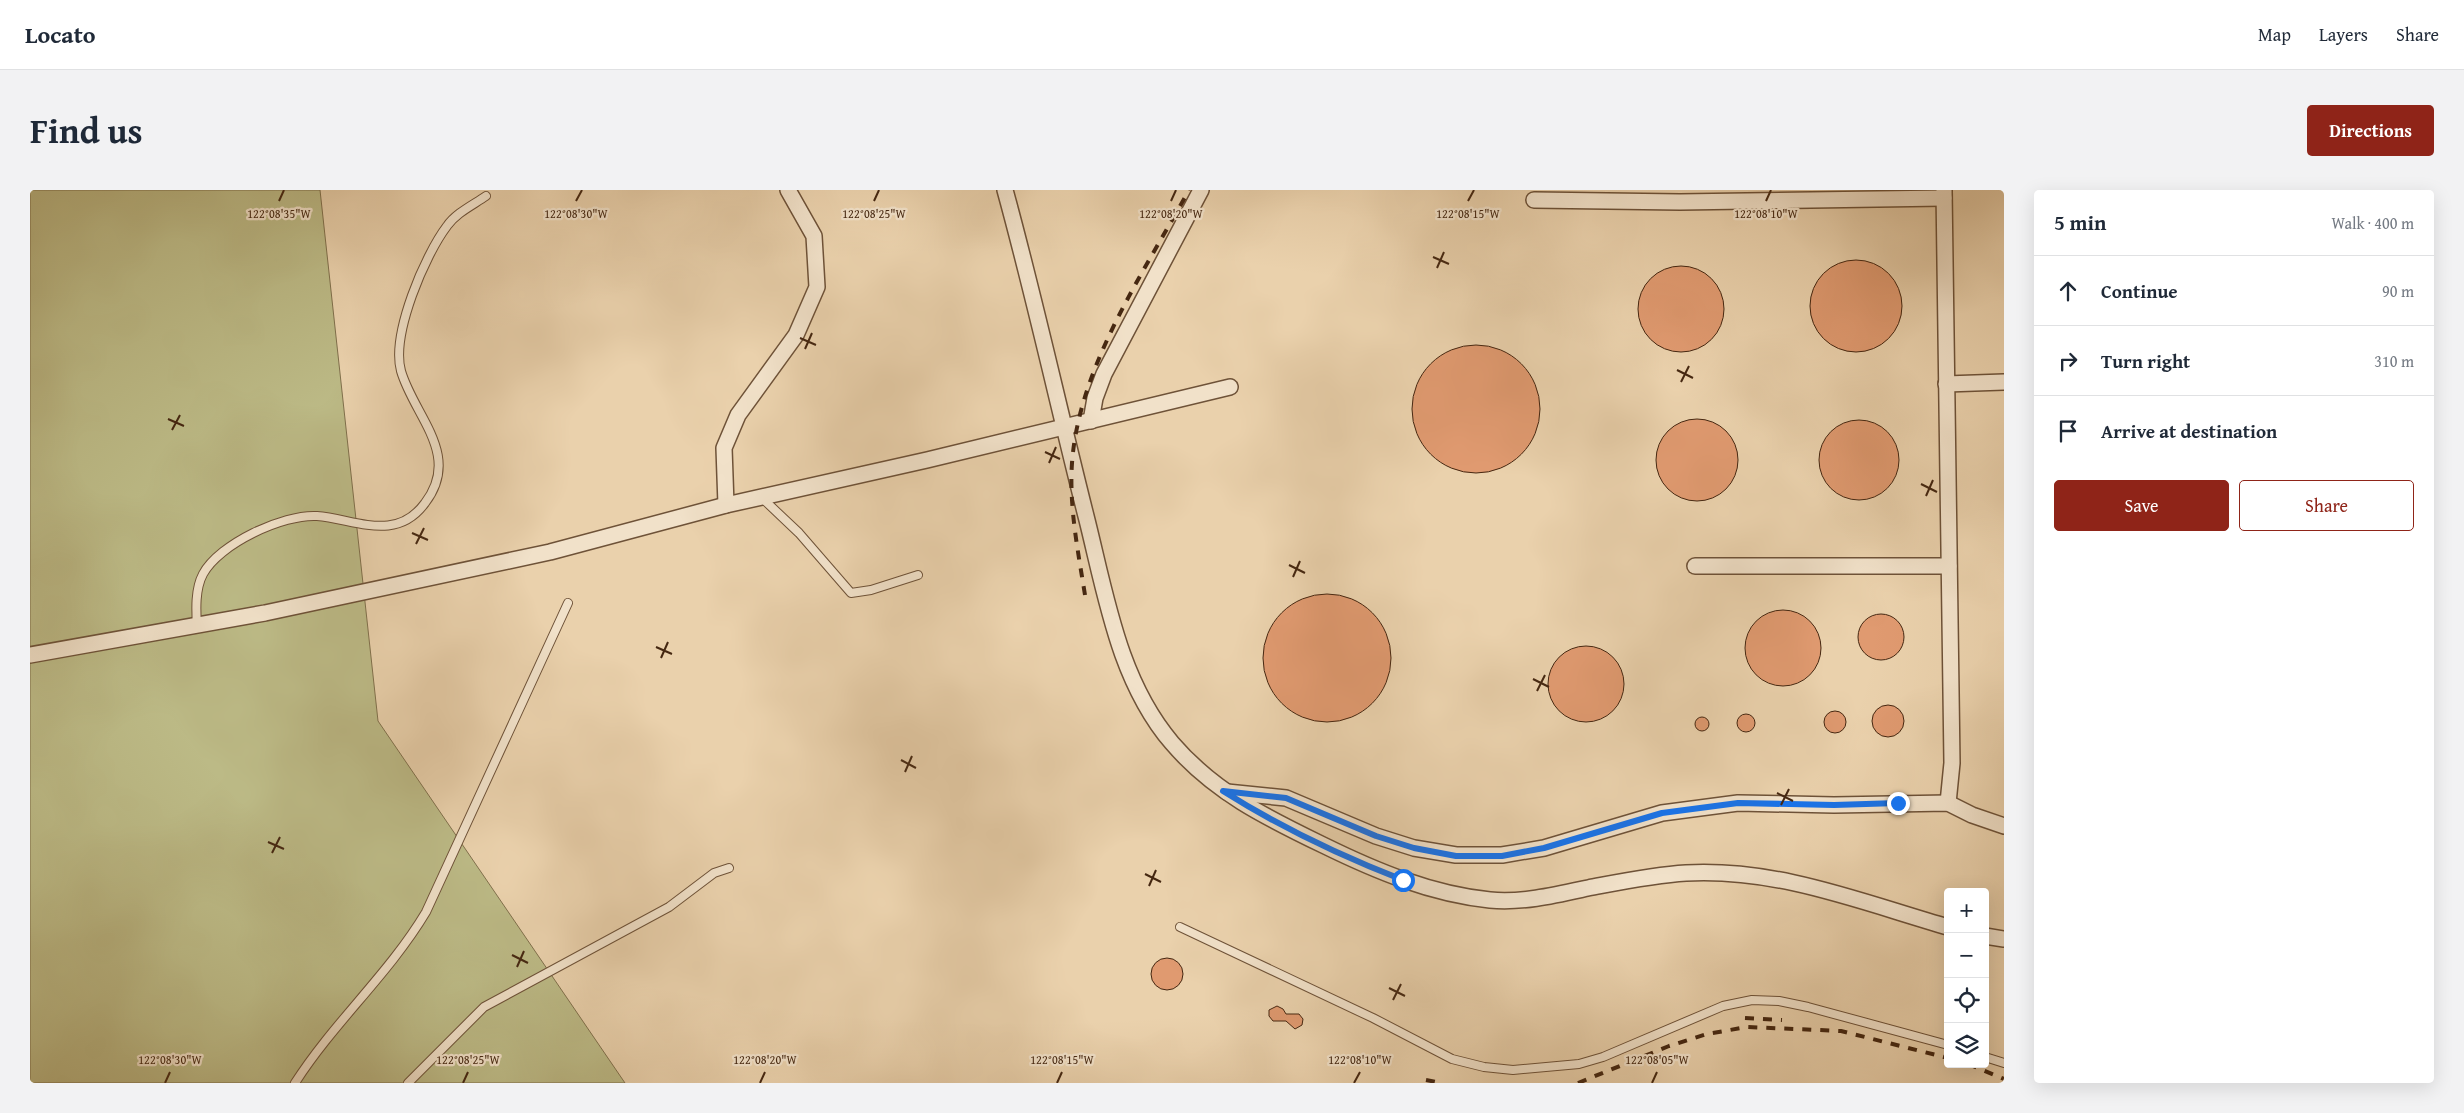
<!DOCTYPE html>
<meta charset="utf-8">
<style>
:root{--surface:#fff;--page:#f2f2f3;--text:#1f2937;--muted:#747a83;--line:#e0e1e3;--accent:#8f2418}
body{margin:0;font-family:"Gentium Book Plus",serif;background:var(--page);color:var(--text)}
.controls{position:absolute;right:15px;bottom:15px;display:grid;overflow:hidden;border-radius:5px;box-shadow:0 5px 20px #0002}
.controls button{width:45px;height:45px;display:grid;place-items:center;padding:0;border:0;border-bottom:1px solid var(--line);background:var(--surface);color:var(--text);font:25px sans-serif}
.stop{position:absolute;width:15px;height:15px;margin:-11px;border:4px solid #1a73e8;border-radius:50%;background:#fff}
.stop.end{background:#1a73e8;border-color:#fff;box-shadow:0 1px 5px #0008}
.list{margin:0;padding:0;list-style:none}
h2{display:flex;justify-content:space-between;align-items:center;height:65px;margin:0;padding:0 20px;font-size:21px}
h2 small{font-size:16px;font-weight:400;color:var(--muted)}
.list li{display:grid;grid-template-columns:32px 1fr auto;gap:15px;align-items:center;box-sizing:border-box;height:70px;padding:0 20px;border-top:1px solid var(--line)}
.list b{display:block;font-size:19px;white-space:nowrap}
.list em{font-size:16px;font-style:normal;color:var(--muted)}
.actions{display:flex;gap:10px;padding:15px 20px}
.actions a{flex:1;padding:11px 0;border:1px solid var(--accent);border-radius:5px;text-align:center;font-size:18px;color:var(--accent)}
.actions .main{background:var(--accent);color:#fff}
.icon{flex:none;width:28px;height:28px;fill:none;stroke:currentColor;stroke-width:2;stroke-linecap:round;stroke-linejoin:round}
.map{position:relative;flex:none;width:1974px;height:893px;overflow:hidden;border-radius:5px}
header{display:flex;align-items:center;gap:30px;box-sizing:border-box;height:70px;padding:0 25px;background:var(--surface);border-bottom:1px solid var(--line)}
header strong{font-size:24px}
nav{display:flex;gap:28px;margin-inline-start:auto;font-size:18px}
.intro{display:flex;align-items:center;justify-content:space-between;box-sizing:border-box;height:120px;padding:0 30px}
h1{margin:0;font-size:35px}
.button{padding:12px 22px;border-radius:5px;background:var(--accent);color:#fff;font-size:18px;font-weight:700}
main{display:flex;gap:30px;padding:0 30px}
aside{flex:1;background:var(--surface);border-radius:5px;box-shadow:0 5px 20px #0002}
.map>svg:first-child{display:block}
.green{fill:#bcba86;stroke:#80704c}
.building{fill:#e09a70;stroke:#452711}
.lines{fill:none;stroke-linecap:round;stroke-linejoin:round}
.service-casing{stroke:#6e5238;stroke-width:10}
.minor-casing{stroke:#6e5238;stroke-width:18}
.service{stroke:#f1e1c9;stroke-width:8}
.minor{stroke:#f1e1c9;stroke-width:15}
.rail{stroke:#452711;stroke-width:4;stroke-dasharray:9 9;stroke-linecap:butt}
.route{stroke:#1a73e8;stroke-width:6}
.ticks{fill:none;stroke:#452711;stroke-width:2}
.ticks-label{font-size:12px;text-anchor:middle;fill:#452711;stroke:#f1e1c9;stroke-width:4.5;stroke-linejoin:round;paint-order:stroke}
</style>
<header>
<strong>Locato</strong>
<nav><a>Map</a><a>Layers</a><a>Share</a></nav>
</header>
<div class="intro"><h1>Find us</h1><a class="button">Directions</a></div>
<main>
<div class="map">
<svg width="1974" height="893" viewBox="0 0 1974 893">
<rect width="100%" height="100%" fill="#ead1ac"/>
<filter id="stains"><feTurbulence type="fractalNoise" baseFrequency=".004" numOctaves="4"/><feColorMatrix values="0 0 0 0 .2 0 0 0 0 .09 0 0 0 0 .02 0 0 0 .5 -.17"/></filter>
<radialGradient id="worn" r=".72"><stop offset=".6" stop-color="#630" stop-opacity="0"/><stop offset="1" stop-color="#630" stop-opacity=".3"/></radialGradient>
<!-- green -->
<path class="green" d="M0,0H290L348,531L595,893H0Z"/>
<!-- building -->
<g class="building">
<circle cx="1826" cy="116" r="46"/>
<circle cx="1651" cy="119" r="43"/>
<circle cx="1446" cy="219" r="64"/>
<circle cx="1667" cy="270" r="41"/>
<circle cx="1829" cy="270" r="40"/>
<circle cx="1297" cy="468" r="64"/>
<circle cx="1753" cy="458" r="38"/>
<circle cx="1851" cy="447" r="23"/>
<circle cx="1556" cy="494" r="38"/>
<circle cx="1858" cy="531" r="16"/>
<circle cx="1805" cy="532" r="11"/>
<circle cx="1716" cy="533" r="9"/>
<circle cx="1672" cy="534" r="7"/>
<circle cx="1137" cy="784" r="16"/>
<path d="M1247,816L1253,819L1256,824H1269L1273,829L1272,835L1265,839L1256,831H1243L1239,826V820Z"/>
</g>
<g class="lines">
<defs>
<g id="service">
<path d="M731,307L769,343L821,403L841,400L888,385"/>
<path d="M167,436C166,420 165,399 173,384C189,354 253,324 287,326C325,329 366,353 395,313C432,265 384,226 371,181C361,144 395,65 417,36C426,23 443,15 456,6"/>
<path d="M1150,737L1343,828L1422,869L1454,877L1483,880L1549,874L1573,867L1693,816L1722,810L1749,811L1778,817L1918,855"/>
<path d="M1955,867L1974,873"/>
<path d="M265,893C304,832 359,784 396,722L538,413"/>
<path d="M378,893L454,817L639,717L684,683L699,678"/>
</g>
<g id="minor">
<path d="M975,0C1005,109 1029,220 1057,330C1076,406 1089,491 1142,553C1184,602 1235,627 1293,655C1346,681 1401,704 1460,710C1493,713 1526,705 1558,698C1590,692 1623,685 1656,683C1748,678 1831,712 1918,737"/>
<path d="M1914,0L1922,573L1918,613"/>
<path d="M1504,10L1650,12L1914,8"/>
<path d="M1916,194L1974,192"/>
<path d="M1061,231L1065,208L1074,184L1171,0"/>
<path d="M696,315L694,258L708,225L766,145L787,97L784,46L758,0"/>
<path d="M1665,376H1919"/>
<path d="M0,465L235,423L520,362L696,315L897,270L1200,197"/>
<path d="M1197,602L1256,608L1346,646L1384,658L1426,665H1472L1514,658L1632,623L1708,613L1804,615L1918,613L1942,625L1974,636"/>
<path d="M1955,746L1974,749"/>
</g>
</defs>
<!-- service casing -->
<use href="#service" class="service-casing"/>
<!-- minor casing -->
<use href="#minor" class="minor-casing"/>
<!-- service -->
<use href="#service" class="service"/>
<!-- minor -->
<use href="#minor" class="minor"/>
<!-- rail -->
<g class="rail">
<path d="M1055,405C1048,361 1039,317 1042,273C1049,176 1113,84 1159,0"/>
<path d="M1715,828L1752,830"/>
<path d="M1938,874L1974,889"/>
<path d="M1396,890L1411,893"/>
<path d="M1548,893L1639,856L1677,844L1717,837L1811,841L1918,868"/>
</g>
</g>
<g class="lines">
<!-- route -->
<path class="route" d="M1373,690C1311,666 1250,637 1193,601L1256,608L1346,646L1384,658L1426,666H1472L1514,658L1632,623L1708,613L1804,615L1868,613"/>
</g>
<!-- ticks -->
<path class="ticks" d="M249,11L254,0M546,11L552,0M844,11L849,0M1141,11L1146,0M1438,11L1444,0M1736,11L1741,0M1403,67L1419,74M1407,78L1414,62M770,148L786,155M775,159L782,143M1647,180L1663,188M1651,192L1659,176M138,229L154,236M142,240L150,225M1015,262L1030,269M1019,273L1026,257M1891,294L1907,302M1896,306L1903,290M382,343L398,350M386,354L394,338M1259,375L1275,383M1263,387L1270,371M626,457L642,464M631,468L638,452M1503,489L1519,497M1507,501L1515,485M871,570L886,578M875,582L882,566M1747,603L1763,611M1751,615L1759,599M238,652L254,659M242,663L250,647M1115,684L1131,692M1119,696L1126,680M482,765L498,773M487,777L494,761M1359,798L1375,806M1363,810L1371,794M135,893L140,882M433,893L438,882M730,893L735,882M1027,893L1032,882M1324,893L1330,882M1622,893L1627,882"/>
<g class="ticks-label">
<text x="249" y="28">122°08'35"W</text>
<text x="546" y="28">122°08'30"W</text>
<text x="844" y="28">122°08'25"W</text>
<text x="1141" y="28">122°08'20"W</text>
<text x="1438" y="28">122°08'15"W</text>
<text x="1736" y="28">122°08'10"W</text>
<text x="140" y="874">122°08'30"W</text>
<text x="438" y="874">122°08'25"W</text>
<text x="735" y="874">122°08'20"W</text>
<text x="1032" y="874">122°08'15"W</text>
<text x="1330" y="874">122°08'10"W</text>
<text x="1627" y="874">122°08'05"W</text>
</g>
<rect width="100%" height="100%" filter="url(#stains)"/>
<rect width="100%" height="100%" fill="url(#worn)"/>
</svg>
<div class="controls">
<button>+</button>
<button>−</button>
<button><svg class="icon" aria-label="locate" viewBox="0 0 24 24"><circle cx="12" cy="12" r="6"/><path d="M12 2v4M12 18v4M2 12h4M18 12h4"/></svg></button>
<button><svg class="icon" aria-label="layers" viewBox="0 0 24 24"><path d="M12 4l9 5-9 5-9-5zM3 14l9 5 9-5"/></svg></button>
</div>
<div class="stop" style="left:1373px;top:690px"></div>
<div class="stop end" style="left:1868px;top:613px"></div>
</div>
<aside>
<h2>5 min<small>Walk · 400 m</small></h2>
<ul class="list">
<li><svg class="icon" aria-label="ahead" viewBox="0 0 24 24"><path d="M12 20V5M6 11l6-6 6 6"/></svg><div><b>Continue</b></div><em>90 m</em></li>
<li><svg class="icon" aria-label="right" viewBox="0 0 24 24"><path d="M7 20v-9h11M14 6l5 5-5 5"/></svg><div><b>Turn right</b></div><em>310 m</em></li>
<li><svg class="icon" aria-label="arrive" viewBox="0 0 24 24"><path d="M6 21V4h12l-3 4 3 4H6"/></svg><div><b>Arrive at destination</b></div></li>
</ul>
<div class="actions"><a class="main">Save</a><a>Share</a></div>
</aside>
</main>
